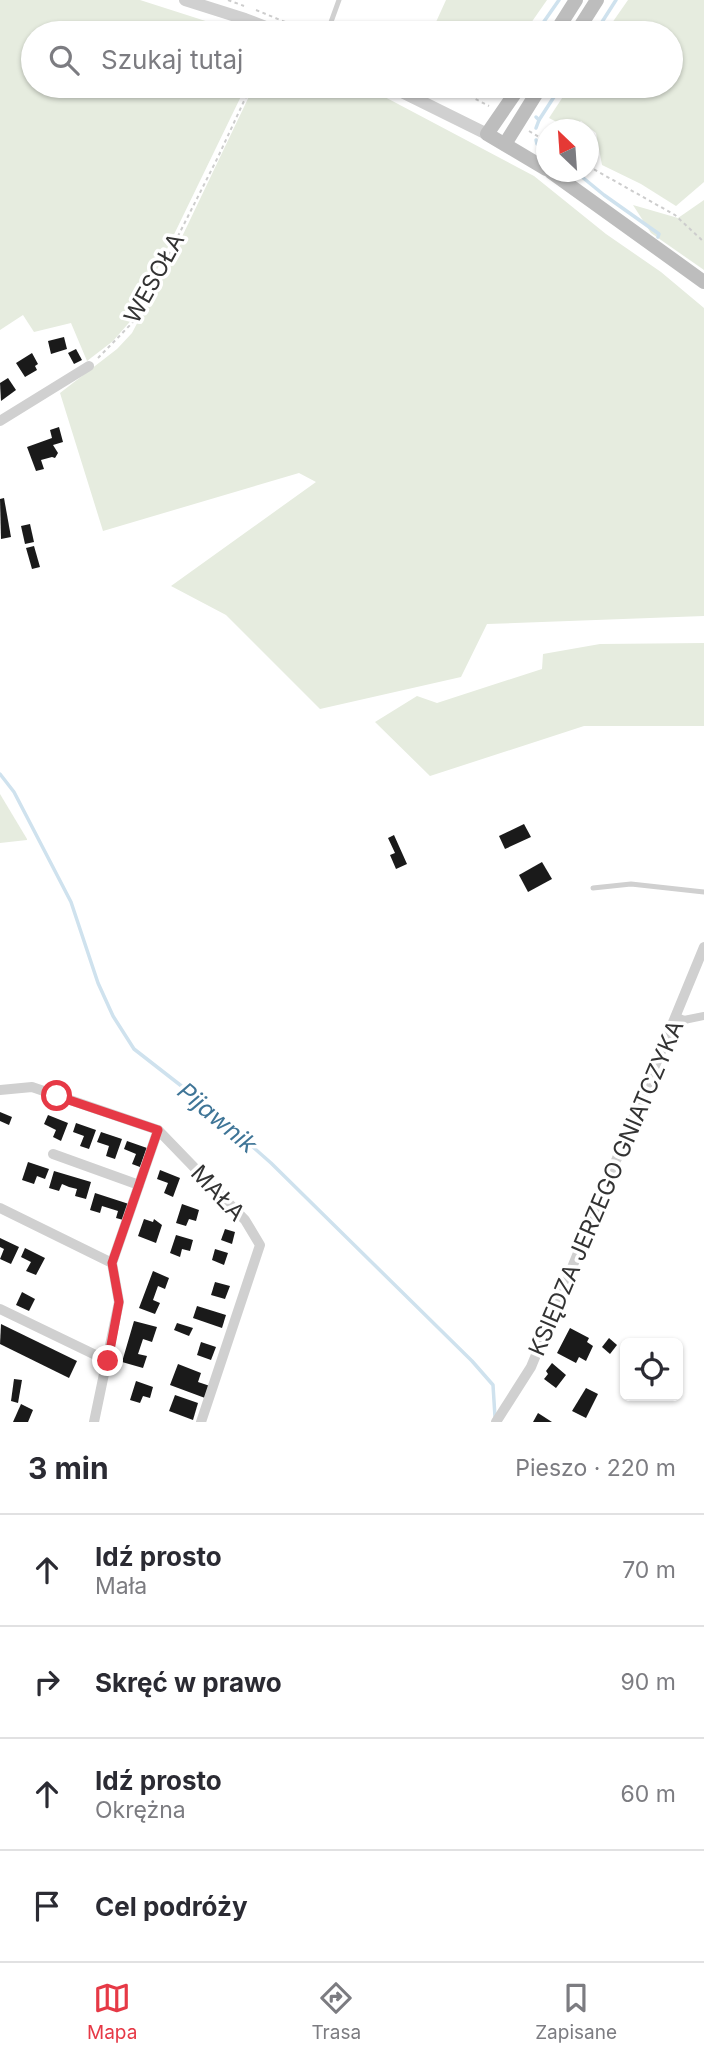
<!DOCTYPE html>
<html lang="pl">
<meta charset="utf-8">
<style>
:root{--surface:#fff;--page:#f7f7f7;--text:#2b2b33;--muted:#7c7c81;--line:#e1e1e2;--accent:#e63946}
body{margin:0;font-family:Inter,sans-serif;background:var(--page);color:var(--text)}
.controls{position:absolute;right:21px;bottom:21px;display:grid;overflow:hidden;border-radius:10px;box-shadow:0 2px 5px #0004}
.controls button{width:63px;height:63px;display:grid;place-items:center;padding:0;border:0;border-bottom:2px solid var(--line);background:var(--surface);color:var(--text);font:35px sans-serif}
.compass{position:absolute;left:536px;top:119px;width:63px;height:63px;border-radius:50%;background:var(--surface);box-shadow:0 2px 5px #0004;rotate:335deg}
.stop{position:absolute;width:21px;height:21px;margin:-16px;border:5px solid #e63946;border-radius:50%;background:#fff}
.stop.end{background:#e63946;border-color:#fff;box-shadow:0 2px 7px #0008}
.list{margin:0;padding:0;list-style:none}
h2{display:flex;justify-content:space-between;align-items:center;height:91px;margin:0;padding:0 28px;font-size:30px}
h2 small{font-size:23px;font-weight:400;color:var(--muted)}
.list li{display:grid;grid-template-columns:46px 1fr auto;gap:21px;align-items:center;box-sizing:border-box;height:112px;padding:0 28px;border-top:2px solid var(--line)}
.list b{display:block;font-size:26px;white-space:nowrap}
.list p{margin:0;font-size:23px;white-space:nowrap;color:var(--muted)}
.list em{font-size:23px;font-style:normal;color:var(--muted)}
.icon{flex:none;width:38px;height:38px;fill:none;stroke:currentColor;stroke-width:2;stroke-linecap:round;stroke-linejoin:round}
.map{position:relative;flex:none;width:704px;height:1422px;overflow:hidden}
.search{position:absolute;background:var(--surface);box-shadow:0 2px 5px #0004;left:21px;right:21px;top:21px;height:77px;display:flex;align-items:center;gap:18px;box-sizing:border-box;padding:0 24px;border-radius:38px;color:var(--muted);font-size:26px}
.sheet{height:539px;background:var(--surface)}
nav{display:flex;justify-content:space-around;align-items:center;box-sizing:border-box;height:98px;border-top:2px solid var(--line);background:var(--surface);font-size:19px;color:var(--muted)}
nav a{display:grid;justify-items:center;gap:4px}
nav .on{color:var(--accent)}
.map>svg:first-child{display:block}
.green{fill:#e6ecdf}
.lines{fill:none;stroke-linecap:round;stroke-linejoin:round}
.stream{stroke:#cfe2ee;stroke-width:3.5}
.building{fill:#1a1a1a}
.path{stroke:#cdcdcd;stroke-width:2;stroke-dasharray:3.5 3.5;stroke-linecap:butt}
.service{stroke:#d0d0d0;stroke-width:5}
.pedestrian{stroke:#d0d0d0;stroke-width:8}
.minor{stroke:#d0d0d0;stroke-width:10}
.tertiary{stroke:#d0d0d0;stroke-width:12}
.secondary{stroke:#bdbdbd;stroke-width:14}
.route{stroke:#e63946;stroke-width:9}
.labels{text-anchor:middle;stroke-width:7;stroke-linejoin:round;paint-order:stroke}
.street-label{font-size:23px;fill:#333;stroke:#fff}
.water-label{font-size:24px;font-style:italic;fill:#3f7597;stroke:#fff}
</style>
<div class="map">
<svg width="704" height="1422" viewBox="0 0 704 1422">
<rect width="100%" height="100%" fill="#fff"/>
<!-- green -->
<g class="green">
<path d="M0,0H140L243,33H33V86H246L134,317L113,341L87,361L71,323L34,332L23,315L0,330Z"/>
<path d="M446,0H547L524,33H431Z"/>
<path d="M628,0H704V182L676,206L641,184L602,165L596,133L581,121L570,129L549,118L570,86H671V33H605Z"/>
<path d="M254,86H364L534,176L606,234L661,272L704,308V616L487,624L461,677L320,709L226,615L171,586L316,482L299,473L103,531L60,393L117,349L132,333L179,243Z"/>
<path d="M704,200V270L651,233L633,205L678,218Z"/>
<path d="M704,643V726H584L430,776L375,722L417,696L437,703L542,669L543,654L600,644Z"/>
<path d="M0,794L27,839V840L0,843Z"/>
</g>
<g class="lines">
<!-- stream -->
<g class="stream">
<path d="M536,33L559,0"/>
<path d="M595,33L616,0"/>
<path d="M499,92L496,90L500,86"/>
<path d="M536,117L539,120L536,128"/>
<path d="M539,120L561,86"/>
<path d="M536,140L537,144L546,150"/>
<path d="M576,172L604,195L659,234L658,237"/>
<path d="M0,774L14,792L71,902L98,983L113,1016L134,1049L202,1102L271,1163L472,1361L493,1385L495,1417"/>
</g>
</g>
<!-- building -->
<g class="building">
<path d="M64,337L67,349L51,354L48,341Z"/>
<path d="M76,349L82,360L74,364L68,353Z"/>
<path d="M32,353L38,364L35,366L37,370L25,377L16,363Z"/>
<path d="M8,378L16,390L1,401L0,383Z"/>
<path d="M59,427L63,442L53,445L58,453L55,458L52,457L41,460L44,469L36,471L27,447L52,438L50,430Z"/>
<path d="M4,498L11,537L1,539L0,499Z"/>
<path d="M30,524L34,542L25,544L21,526Z"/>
<path d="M34,546L40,567L32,569L26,548Z"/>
<path d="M524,824L531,837L505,849L499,836Z"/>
<path d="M394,835L407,864L396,869L390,855L395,853L388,838Z"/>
<path d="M542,862L552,879L528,892L519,875Z"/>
<path d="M0,1112L12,1117L9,1125L0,1121Z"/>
<path d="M48,1115L68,1123L61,1141L53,1137L56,1130L44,1124Z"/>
<path d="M76,1123L96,1130L89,1149L80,1146L84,1136L73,1132Z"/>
<path d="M101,1132L122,1139L115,1159L106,1156L109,1146L97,1142Z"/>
<path d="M127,1141L147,1148L140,1167L132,1164L136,1154L124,1149Z"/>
<path d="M28,1162L49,1169L45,1179L37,1176L34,1184L22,1180Z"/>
<path d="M160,1170L180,1178L173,1197L164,1193L168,1183L157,1179Z"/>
<path d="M54,1171L91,1182L86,1199L75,1196L77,1189L69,1187L62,1184L59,1191L49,1188Z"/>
<path d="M95,1193L132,1205L127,1221L116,1218L118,1211L102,1206L100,1213L90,1210Z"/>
<path d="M182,1204L199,1210L196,1221L189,1219L186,1226L176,1223Z"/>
<path d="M144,1219L153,1222L154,1219L162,1225L156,1243L138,1236Z"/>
<path d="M225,1229L235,1232L232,1244L221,1240Z"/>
<path d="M176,1235L193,1240L190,1251L182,1249L180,1257L170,1253Z"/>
<path d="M0,1238L19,1247L11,1264L0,1259L4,1249L0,1247Z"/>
<path d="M25,1248L45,1258L36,1275L26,1271L31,1262L21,1257Z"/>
<path d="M215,1249L228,1253L224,1265L212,1260Z"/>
<path d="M153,1271L169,1278L165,1289L158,1286L153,1300L160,1303L155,1314L139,1308Z"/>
<path d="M215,1282L230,1286L225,1299L211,1295Z"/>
<path d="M22,1292L35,1299L29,1311L16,1305Z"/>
<path d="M197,1306L226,1315L222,1328L193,1318Z"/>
<path d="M134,1321L157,1327L152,1342L143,1339L138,1354L147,1356L143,1368L122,1362Z"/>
<path d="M177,1323L193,1328L189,1336L174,1330Z"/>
<path d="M1,1324L77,1361L69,1378L0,1344Z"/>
<path d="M570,1328L589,1338L587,1342L593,1346L586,1361L579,1357L576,1363L557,1353Z"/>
<path d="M609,1338L617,1345L610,1354L602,1347Z"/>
<path d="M201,1342L216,1347L211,1360L197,1355Z"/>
<path d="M552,1363L566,1375L556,1388L544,1379L548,1374L546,1371Z"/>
<path d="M178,1364L201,1373L198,1382L210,1386L205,1398L170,1385Z"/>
<path d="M14,1379L22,1380L18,1403L11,1401Z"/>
<path d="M136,1381L153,1387L150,1398L143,1396L140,1403L130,1400Z"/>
<path d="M586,1388L598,1394L586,1418L572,1411Z"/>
<path d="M175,1395L198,1403L193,1420L169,1411Z"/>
<path d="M21,1404L33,1410L28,1422H13Z"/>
<path d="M538,1413L552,1422H533Z"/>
</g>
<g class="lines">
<!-- path -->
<g class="path">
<path d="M228,0L244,6"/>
<path d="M256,10L312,33"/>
<path d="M422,86L434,89L460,91L489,106"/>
<path d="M529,131L546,141"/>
<path d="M588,166L675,215L704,242"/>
<path d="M98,358L136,319L218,157L251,86"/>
</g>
<!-- service -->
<g class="service">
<path d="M327,33L339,0"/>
<path d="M593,888L631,884L704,892"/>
</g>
<!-- pedestrian -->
<path class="pedestrian" d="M677,1017L684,1020L704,1016"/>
<!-- minor -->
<g class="minor">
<path d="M0,421L89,366"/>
<path d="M0,1090L32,1087L158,1130L245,1220L260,1245L201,1422"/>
<path d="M53,1154L139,1185"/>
<path d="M0,1208L112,1263L119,1302L94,1422"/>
<path d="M112,1263L158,1130"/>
<path d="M0,1309L108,1361"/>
<path d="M496,1422L531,1367L704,947"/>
</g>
<!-- tertiary -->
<g class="tertiary">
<path d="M185,0L245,19L281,33"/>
<path d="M390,86L487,134"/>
</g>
<!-- secondary -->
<g class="secondary">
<path d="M555,33L576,0"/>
<path d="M576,33L597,0"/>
<path d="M520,86L487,134L546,169"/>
<path d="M505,144L541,86"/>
<path d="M551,172L704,282"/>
</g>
</g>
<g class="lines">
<!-- route -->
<path class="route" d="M57,1096L158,1130L112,1263L119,1302L108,1361"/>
</g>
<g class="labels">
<!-- street labels -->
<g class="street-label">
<text transform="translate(154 278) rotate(-61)" y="8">WESOŁA</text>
<text transform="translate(606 1188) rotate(-67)" y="8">KSIĘDZA JERZEGO GNIATCZYKA</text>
<text transform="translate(218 1193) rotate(47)" y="8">MAŁA</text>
</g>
<!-- water labels -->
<g class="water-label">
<text transform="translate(217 1118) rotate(40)" y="8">Pijawnik</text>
</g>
</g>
</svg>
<div class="controls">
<button><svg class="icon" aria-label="locate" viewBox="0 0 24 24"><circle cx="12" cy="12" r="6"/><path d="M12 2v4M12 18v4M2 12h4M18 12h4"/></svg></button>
</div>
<svg class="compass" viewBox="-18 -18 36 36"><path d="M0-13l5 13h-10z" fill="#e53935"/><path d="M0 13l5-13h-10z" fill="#7c7c81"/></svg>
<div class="stop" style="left:57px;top:1096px"></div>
<div class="stop end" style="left:108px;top:1361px"></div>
<div class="search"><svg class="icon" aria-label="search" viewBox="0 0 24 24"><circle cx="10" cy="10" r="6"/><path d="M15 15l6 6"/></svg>Szukaj tutaj</div>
</div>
<section class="sheet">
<h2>3 min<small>Pieszo · 220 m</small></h2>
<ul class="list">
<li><svg class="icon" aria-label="ahead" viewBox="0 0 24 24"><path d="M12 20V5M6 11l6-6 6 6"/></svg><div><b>Idź prosto</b><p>Mała</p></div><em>70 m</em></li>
<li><svg class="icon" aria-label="right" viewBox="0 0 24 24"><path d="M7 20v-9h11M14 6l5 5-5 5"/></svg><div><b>Skręć w prawo</b></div><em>90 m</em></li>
<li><svg class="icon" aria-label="ahead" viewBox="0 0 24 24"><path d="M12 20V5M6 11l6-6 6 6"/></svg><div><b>Idź prosto</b><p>Okrężna</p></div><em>60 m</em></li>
<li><svg class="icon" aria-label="arrive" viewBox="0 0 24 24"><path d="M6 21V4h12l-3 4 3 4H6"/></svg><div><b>Cel podróży</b></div></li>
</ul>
</section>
<nav>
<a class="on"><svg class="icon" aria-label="map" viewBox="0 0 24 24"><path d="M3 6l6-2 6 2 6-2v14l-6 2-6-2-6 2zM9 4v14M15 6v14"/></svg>Mapa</a>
<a><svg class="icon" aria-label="directions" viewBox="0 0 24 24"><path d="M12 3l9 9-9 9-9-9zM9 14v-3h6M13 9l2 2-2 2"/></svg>Trasa</a>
<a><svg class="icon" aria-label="saved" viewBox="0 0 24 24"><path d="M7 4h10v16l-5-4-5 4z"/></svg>Zapisane</a>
</nav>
